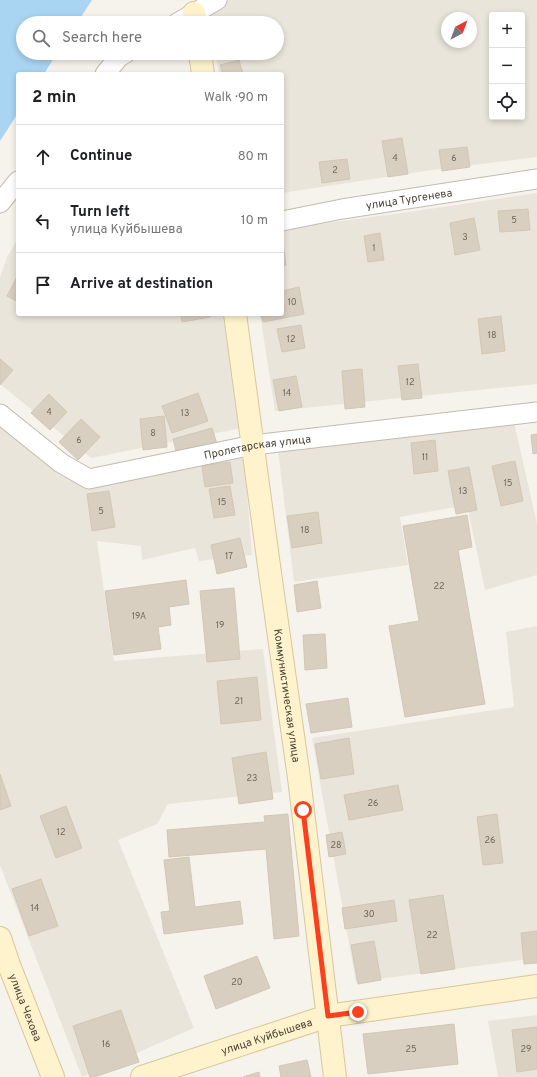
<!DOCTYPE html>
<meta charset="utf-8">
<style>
:root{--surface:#fff;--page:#f2f2f2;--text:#202124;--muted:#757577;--line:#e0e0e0}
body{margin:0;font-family:Overpass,sans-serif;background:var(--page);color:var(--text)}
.controls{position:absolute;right:12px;top:12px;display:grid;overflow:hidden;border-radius:4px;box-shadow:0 2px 6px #0003}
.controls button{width:36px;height:36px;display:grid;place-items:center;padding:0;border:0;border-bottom:1px solid var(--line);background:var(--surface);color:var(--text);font:20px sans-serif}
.compass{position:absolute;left:441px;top:12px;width:36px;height:36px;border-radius:50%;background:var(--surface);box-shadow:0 2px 6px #0003;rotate:41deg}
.stop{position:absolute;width:12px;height:12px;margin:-9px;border:3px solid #fc3f1d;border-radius:50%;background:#fff}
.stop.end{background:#fc3f1d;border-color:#fff;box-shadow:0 1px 4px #0008}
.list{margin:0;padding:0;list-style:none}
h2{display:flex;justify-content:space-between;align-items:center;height:52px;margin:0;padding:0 16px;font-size:17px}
h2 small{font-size:13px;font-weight:400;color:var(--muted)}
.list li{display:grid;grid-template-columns:26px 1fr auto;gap:12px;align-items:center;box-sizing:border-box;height:64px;padding:0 16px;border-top:1px solid var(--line)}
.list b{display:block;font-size:15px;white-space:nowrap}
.list p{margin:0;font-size:13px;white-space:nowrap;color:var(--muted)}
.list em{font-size:13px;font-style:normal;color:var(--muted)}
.icon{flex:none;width:22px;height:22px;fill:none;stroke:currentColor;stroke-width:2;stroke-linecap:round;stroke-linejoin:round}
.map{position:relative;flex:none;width:537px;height:1077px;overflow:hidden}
.search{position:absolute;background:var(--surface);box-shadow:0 2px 6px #0003;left:16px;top:16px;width:268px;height:44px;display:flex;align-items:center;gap:10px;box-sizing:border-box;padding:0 14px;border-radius:22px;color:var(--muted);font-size:15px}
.panel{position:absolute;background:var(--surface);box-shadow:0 2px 6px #0003;left:16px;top:72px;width:268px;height:244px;border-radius:4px}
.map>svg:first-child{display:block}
.residential{fill:#eae5da;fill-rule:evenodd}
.water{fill:#a9d4f2}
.building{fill:#d8cfc1;stroke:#d3c7b4}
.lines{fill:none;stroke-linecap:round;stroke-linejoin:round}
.street-casing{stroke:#c2bbae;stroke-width:21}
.secondary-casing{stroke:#d6c79b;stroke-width:24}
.street{stroke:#fff;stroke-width:19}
.secondary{stroke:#fff3cd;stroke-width:22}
.route{stroke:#fc3f1d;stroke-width:5}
.labels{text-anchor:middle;stroke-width:3;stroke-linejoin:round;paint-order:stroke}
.number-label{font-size:9px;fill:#6e675b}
.street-label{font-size:11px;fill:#4b4439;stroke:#fff}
</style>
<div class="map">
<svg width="537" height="1077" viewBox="0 0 537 1077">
<rect width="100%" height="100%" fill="#f6f3ec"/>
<!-- residential -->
<g class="residential">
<path d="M215,0H537V157L425,171L282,193V74H219L215,53H277V23H210L208,15ZM492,15H522V117H492ZM447,18H471V42H447Z"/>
<path d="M537,193V384L275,411L260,314H282V229L402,213Z"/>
<path d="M18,239V314H223L241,428L91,458L0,384V278L7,257Z"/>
<path d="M0,408L95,483L244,453L252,555L199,561L195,548L142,560L141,546L97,541L114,661L263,649L282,792L168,804L157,824L118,840L194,1028L82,1077L0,865Z"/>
<path d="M514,422L537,524V575L485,590L467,505L400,517L408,565L294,582L278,450Z"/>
<path d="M537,626V958L356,982L312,738L514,707L506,632Z"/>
<path d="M537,1015V1077H498L488,1021Z"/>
</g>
<!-- water -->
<path class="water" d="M0,0H92L77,23H23V53H57L44,74H18V113L0,141Z"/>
<!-- building -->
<g class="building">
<path d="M239,60L243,74H223L220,65Z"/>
<path d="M402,138L408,174L388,177L382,141Z"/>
<path d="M467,147L470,167L442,171L439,150Z"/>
<path d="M347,159L350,179L322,183L319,162Z"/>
<path d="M528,209L530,230L500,232L498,211Z"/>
<path d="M474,218L480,250L455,255L450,223Z"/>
<path d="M380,233L384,260L368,262L364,236Z"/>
<path d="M282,238L286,265L282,266Z"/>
<path d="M18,275V302L7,296Z"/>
<path d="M299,287L304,314L263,322L261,314H282V291Z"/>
<path d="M181,314H210V317L182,322Z"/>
<path d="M501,316L505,351L482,354L478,319Z"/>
<path d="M301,325L305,348L282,352L277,329Z"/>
<path d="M0,359L13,370L0,385Z"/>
<path d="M418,364L422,398L402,400L398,366Z"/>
<path d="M362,369L365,407L345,409L342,371Z"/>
<path d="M296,376L302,407L279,411L273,380Z"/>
<path d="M198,393L208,421L172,433L162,406Z"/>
<path d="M49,394L67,412L50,430L31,413Z"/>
<path d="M164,416L167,447L143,450L140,419Z"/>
<path d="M81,419L100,437L78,460L59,442Z"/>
<path d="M212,428L217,444L177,455L173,439Z"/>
<path d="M537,434V453L533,454L531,435Z"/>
<path d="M435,440L438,471L414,474L411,443Z"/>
<path d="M515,461L523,501L501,506L492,466Z"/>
<path d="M230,462L233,483L205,487L202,466Z"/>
<path d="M469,467L477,510L456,514L448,471Z"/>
<path d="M230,486L235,515L214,518L209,489Z"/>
<path d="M109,491L115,527L92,531L87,494Z"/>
<path d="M318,512L322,543L292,548L287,516Z"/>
<path d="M467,515L472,547L458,550L485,704L405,717L389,626L419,621L403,526Z"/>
<path d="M240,538L247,567L217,574L211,545Z"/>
<path d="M186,580L189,604L169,607L171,625L158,627L161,649L114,655L105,591Z"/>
<path d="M317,581L321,608L297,612L294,585Z"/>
<path d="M234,588L240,659L207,662L200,591Z"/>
<path d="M325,634L327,668L305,670L303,635Z"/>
<path d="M257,677L261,720L221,724L217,681Z"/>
<path d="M348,698L352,727L311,733L306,704Z"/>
<path d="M349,738L354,774L321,779L315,744Z"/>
<path d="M266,752L273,799L239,804L232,758Z"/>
<path d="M0,774L11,806L0,810Z"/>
<path d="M398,785L403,810L349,820L344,795Z"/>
<path d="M66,806L82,848L56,858L40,816Z"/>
<path d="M288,814L299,936L274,939L266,849L169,857L167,830L265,822L264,816Z"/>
<path d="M497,814L503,863L483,865L477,817Z"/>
<path d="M342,832L346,854L329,857L326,835Z"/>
<path d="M189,857L195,907L240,901L243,924L164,934L161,912L170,911L164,860Z"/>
<path d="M41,879L58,926L29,936L12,889Z"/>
<path d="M443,895L455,969L421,974L409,900Z"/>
<path d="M394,900L397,921L345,929L342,908Z"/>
<path d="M537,931V963L524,964L521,933Z"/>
<path d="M374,941L381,980L358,984L351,945Z"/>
<path d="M257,956L270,988L216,1009L204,976Z"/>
<path d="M121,1010L139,1062L94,1077H90L73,1026Z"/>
<path d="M454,1024L458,1064L368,1074L363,1034Z"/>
<path d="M537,1027V1069L517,1072L512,1030Z"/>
<path d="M307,1060L311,1077H281L279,1066Z"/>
<path d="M259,1072L260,1077H243Z"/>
</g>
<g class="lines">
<defs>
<g id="street">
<path d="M177,23L217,0"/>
<path d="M105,74L119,57L126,53"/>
<path d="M0,203L18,181"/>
<path id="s1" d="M282,221L342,209L537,179"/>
<path id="s2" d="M0,414L61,463L89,479L253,445L537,412"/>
</g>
<g id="secondary">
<path d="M194,13L196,23"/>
<path d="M200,53L203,74"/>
<path id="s3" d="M235,314L269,566L299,778L335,1077"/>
<path id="s4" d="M0,938L9,965L53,1077"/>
<path id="s5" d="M142,1077L328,1016L537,986"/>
</g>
</defs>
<!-- street casing -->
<use href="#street" class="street-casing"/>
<!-- secondary casing -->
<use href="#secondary" class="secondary-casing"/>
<!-- street -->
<use href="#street" class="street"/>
<!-- secondary -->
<use href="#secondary" class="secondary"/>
</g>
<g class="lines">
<!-- route -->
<path class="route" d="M303,810L328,1016L358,1012"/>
</g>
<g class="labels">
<!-- number labels -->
<g class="number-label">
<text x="395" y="161">4</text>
<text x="454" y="161">6</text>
<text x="335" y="173">2</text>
<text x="514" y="223">5</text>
<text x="465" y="240">3</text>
<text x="374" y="251">1</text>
<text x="292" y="305">10</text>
<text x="492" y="338">18</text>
<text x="291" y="342">12</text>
<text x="410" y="385">12</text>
<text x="287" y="396">14</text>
<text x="49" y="415">4</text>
<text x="185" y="416">13</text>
<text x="153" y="436">8</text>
<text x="79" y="443">6</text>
<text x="425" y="460">11</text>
<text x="508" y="486">15</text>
<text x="463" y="494">13</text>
<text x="222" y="505">15</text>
<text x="101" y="514">5</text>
<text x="305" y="533">18</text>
<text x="229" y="559">17</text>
<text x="439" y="589">22</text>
<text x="139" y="619">19А</text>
<text x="220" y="628">19</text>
<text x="239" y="704">21</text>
<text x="252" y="781">23</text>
<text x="373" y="806">26</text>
<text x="61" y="835">12</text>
<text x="490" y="843">26</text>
<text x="336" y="848">28</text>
<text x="35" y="911">14</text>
<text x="369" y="917">30</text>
<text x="432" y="938">22</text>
<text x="237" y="985">20</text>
<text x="106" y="1047">16</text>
<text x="411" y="1052">25</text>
<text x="526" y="1052">29</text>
</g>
<!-- street labels -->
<g class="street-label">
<text dy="4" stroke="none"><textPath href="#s1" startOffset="129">улица Тургенева</textPath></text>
<text dy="4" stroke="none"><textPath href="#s2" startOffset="282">Пролетарская улица</textPath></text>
<text dy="4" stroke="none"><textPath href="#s3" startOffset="385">Коммунистическая улица</textPath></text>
<text dy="4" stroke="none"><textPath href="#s4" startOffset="74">улица Чехова</textPath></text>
<text dy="4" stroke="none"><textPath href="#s5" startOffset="131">улица Куйбышева</textPath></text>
</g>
</g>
</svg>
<div class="controls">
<button>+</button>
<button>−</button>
<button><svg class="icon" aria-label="locate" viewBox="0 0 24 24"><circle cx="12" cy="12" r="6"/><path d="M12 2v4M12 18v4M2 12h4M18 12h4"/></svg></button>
</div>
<svg class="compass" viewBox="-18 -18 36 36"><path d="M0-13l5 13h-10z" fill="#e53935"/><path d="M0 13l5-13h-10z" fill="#757577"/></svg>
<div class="stop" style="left:303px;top:810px"></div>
<div class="stop end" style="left:358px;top:1012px"></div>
<div class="search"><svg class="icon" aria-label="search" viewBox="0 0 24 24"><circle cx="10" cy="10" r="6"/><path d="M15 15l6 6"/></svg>Search here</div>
<section class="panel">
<h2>2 min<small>Walk · 90 m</small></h2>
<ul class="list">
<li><svg class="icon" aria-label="ahead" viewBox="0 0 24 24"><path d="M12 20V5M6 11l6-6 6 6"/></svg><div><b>Continue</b></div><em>80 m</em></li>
<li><svg class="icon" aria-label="left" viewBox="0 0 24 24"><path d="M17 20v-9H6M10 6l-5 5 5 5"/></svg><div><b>Turn left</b><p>улица Куйбышева</p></div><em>10 m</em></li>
<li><svg class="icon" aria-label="arrive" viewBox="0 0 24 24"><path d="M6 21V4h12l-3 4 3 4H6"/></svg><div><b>Arrive at destination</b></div></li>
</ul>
</section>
</div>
